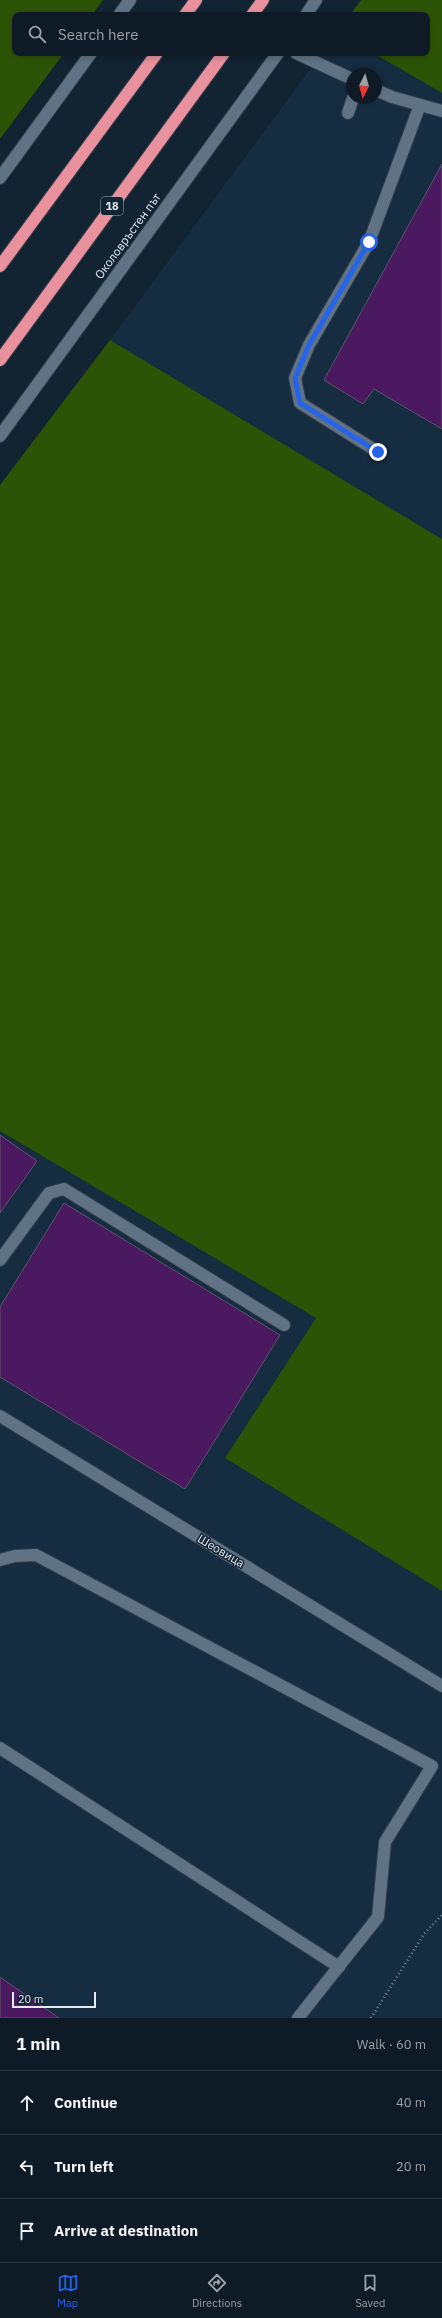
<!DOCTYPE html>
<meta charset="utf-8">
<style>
:root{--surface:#0e1a26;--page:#1c2732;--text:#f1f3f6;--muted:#9ba1a7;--line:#2e3843;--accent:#2563eb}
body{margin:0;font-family:"IBM Plex Sans",sans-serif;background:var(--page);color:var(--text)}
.compass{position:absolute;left:346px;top:68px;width:36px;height:36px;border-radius:50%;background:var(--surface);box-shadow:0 2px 6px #0003;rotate:186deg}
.scale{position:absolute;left:12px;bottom:10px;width:84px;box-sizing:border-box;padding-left:4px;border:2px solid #dfeaf4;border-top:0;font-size:11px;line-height:14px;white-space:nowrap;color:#dfeaf4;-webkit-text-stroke:3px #122332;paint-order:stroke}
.stop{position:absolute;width:12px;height:12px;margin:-9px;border:3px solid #2563eb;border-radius:50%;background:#fff}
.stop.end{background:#2563eb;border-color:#fff;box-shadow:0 1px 4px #0008}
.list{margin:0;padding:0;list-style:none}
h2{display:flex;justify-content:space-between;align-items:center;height:52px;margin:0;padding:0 16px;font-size:17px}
h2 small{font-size:13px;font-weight:400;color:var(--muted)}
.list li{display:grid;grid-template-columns:26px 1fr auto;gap:12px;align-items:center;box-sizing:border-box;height:64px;padding:0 16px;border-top:1px solid var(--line)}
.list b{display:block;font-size:15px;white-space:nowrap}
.list em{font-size:13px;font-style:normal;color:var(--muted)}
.icon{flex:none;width:22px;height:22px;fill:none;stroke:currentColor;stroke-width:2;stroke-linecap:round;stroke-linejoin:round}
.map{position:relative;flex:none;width:442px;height:2018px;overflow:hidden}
.search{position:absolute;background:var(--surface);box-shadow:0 2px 6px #0003;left:12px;right:12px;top:12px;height:44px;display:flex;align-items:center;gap:10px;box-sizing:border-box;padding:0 14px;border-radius:8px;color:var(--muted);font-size:15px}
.sheet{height:244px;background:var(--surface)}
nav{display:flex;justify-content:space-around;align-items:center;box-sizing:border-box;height:56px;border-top:1px solid var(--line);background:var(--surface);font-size:11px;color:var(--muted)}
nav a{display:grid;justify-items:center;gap:2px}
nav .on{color:var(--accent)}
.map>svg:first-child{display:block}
.built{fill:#162c40;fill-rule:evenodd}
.green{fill:#2d5406}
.building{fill:#4a1960;stroke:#605368}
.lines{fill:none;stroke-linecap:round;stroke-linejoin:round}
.minor-casing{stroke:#323c49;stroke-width:14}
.highway-casing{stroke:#323c49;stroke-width:14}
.path{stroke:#7a8895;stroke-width:2.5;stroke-dasharray:1 3;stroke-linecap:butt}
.minor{stroke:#607385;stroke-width:12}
.highway{stroke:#e9919d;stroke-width:12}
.route{stroke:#2563eb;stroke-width:5}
.labels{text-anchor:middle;stroke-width:3;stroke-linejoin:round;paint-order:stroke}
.shield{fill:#122332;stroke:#a2aeba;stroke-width:1}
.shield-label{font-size:11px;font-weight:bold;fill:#dfeaf4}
.street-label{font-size:12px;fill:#dfeaf4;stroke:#122332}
</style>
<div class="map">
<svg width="442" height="2018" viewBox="0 0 442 2018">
<rect width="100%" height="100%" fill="#122332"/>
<!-- built -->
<g class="built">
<path d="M322,53H373L442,93V539L110,340ZM352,74H376V98H352Z"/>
<path d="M0,1131L316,1318L225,1458L442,1591V2018H0Z"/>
</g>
<!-- green -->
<g class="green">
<path d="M0,0H103L92,15H15V53H64L0,139Z"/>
<path d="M361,0H442V93L373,53H427V15H350Z"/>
<path d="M110,340L442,539V1591L225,1458L316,1318L0,1131V485Z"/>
</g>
<!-- building -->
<g class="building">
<path d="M442,164V429L374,389L363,404L324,380Z"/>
<path d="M0,1135L37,1161L0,1213Z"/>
<path d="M64,1203L280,1335L185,1489L0,1377V1307Z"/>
<path d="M0,1977L59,2018H0Z"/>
</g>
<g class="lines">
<defs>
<g id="minor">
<path d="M119,15L130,0"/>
<path d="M306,15L316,0"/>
<path d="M296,53L352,79"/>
<path d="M376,90L392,97L442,111"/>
<path d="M348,113L353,98"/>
<path d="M0,178L91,53"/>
<path d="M0,436L278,53"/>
<path d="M378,452L300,403L295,378L309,345L369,242L420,105"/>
<path d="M0,1260L49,1193L64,1189L284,1325"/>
<path d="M0,1416L442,1686"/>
<path d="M0,1560L15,1556L36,1555L432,1766L385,1842L378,1917L298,2018"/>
<path d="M0,1748L339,1967"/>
</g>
<g id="highway">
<path d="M185,15L196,0"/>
<path d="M252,15L263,0"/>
<path d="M0,266L157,53"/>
<path d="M0,360L224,53"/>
</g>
</defs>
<!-- minor casing -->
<use href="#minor" class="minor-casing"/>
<!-- highway casing -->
<use href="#highway" class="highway-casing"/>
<!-- path -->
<path class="path" d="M371,2018L424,1934L442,1915"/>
<!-- minor -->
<use href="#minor" class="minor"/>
<!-- highway -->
<use href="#highway" class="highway"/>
</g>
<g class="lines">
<!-- route -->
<path class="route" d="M369,242L309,345L295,378L300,403L378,452"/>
</g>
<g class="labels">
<!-- shield labels -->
<rect class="shield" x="101" y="197" width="22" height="18" rx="3"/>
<g class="shield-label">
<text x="112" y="210">18</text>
</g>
<!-- street labels -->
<g class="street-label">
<text transform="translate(128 236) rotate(-54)" y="4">Околовръстен път</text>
<text transform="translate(221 1551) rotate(31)" y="4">Шеовица</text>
</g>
</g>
</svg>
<svg class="compass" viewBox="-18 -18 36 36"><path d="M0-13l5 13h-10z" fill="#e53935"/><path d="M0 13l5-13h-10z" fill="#9ba1a7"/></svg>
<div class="scale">20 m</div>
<div class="stop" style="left:369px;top:242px"></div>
<div class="stop end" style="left:378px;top:452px"></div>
<div class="search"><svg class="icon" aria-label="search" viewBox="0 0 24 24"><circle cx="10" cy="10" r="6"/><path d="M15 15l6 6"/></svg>Search here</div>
</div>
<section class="sheet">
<h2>1 min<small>Walk · 60 m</small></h2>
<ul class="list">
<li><svg class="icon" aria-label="ahead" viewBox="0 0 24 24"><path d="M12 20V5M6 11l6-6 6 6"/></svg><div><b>Continue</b></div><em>40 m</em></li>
<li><svg class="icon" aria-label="left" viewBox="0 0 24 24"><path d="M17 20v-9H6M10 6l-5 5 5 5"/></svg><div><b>Turn left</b></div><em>20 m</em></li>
<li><svg class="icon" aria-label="arrive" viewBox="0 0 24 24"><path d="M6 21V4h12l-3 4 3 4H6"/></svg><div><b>Arrive at destination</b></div></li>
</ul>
</section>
<nav>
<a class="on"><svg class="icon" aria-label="map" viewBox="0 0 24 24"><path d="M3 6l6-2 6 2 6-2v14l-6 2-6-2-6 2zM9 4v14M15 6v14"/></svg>Map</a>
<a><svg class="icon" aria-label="directions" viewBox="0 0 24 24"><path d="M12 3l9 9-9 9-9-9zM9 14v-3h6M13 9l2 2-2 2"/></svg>Directions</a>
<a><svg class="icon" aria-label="saved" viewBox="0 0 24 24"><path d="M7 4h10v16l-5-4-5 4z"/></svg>Saved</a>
</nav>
